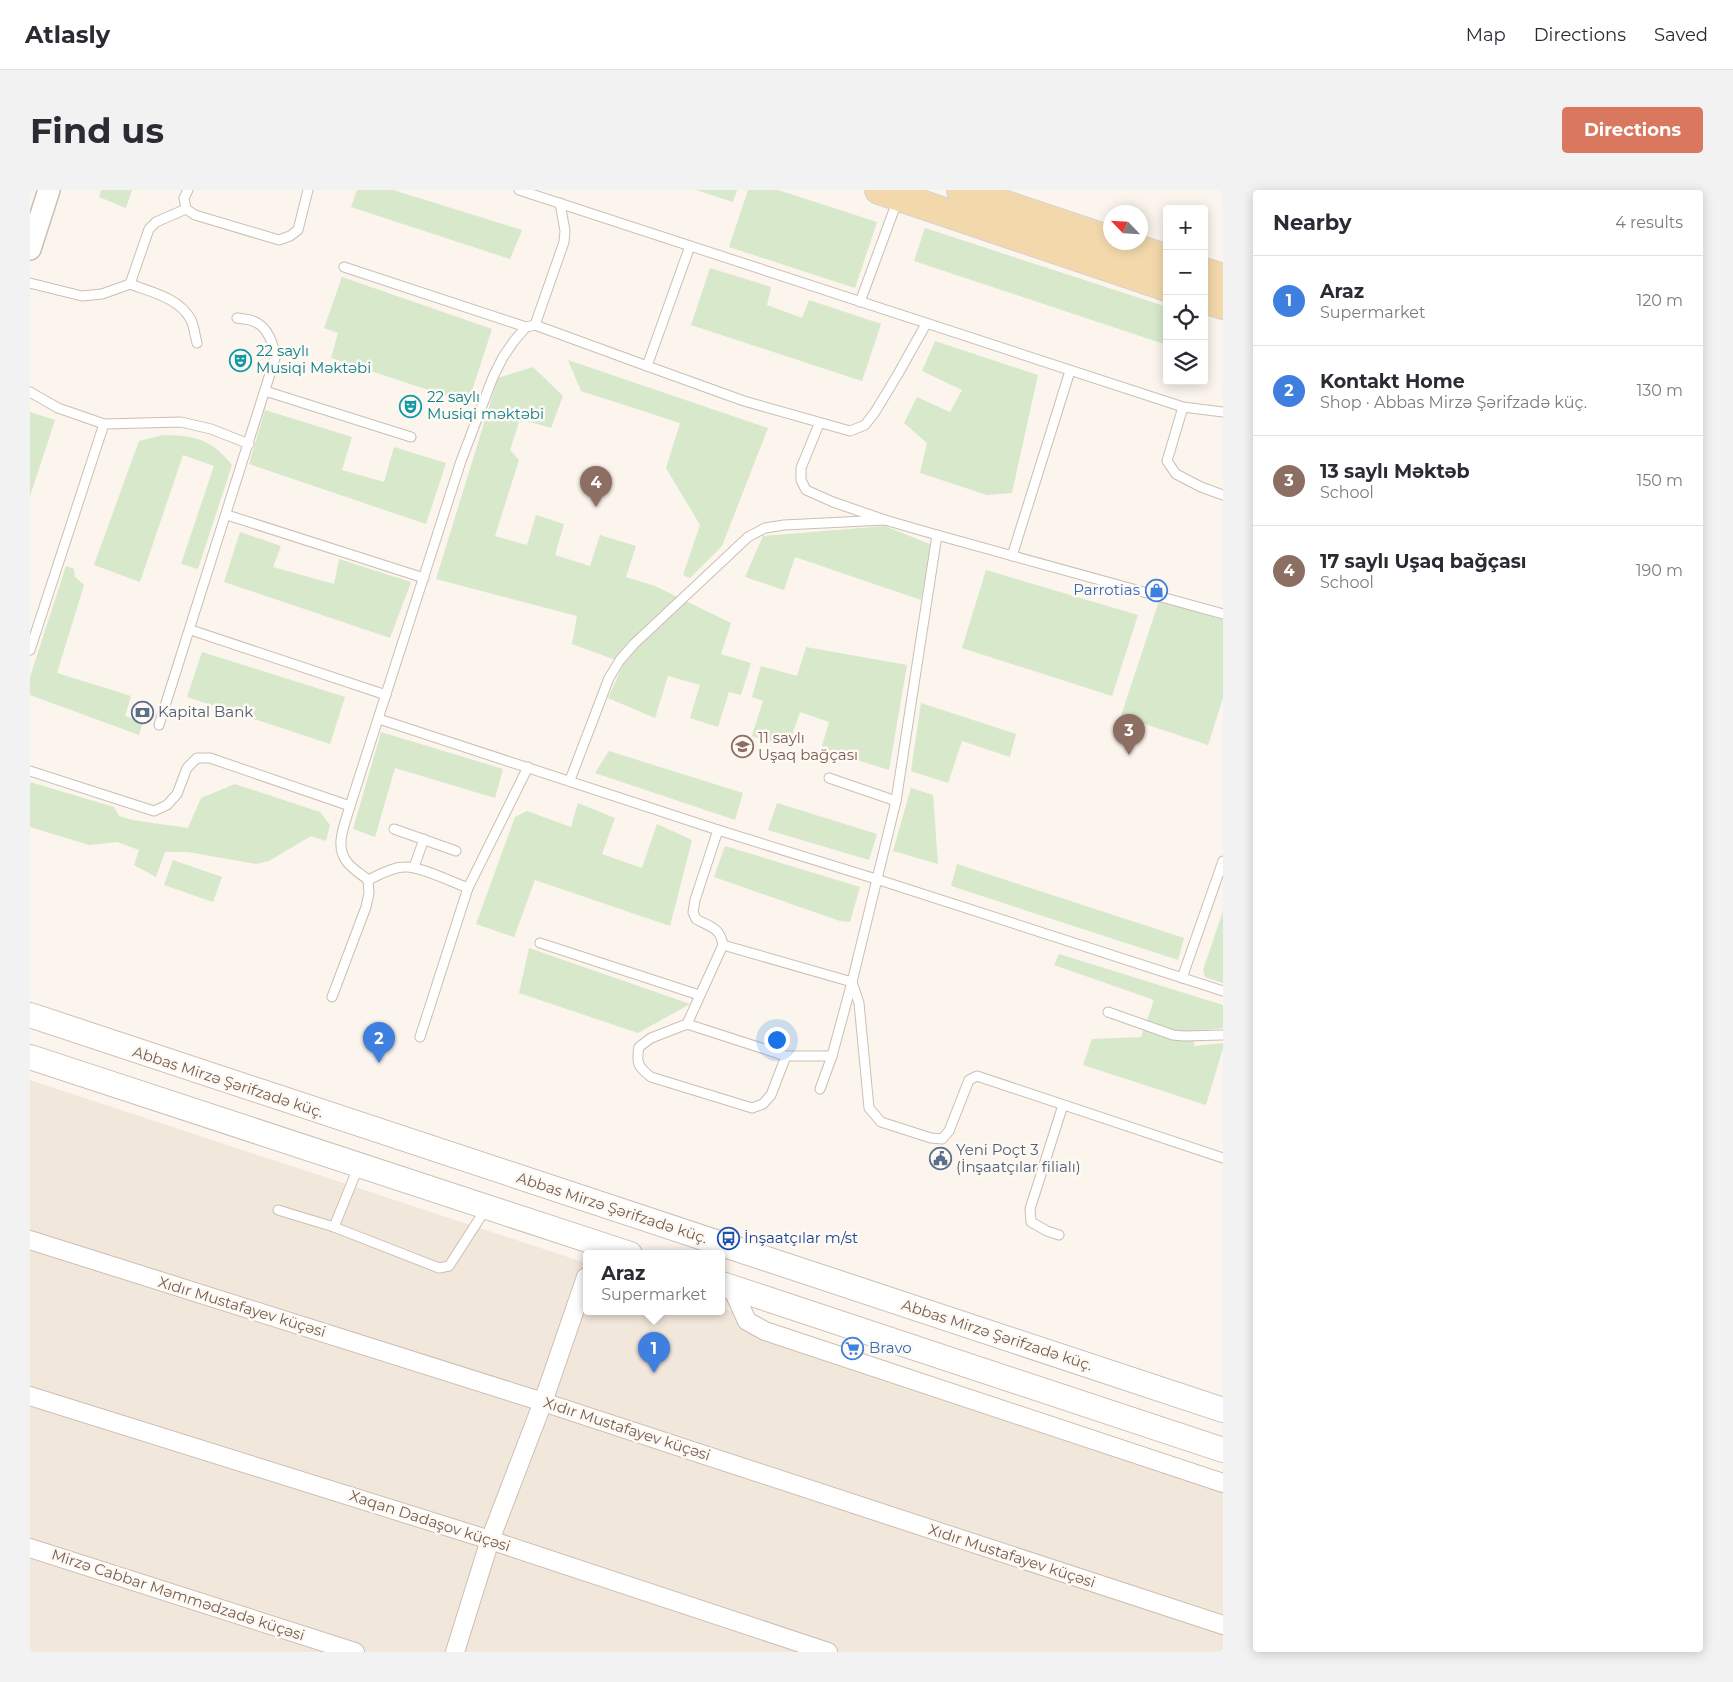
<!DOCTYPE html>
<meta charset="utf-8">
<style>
:root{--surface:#fff;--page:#f2f2f3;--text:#2b2b33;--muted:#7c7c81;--line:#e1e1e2;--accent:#d9785e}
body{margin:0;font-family:Montserrat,sans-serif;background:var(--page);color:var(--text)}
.controls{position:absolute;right:15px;top:15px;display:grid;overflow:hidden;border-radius:5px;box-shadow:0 2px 12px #0003}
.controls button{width:45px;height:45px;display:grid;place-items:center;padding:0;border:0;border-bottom:1px solid var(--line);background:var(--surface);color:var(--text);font:25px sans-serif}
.compass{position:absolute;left:1073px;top:15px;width:45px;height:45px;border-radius:50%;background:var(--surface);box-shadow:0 2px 12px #0003;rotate:295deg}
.you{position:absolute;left:746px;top:849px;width:18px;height:18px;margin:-12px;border:4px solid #fff;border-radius:50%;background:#1a73e8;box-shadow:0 0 0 8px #1a73e833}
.badge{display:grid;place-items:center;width:32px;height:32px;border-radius:50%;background:var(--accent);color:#fff;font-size:16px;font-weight:700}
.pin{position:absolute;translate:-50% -41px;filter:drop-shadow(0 1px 2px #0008)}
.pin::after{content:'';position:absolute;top:26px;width:18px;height:15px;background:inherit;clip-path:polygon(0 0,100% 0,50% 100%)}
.popup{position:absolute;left:553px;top:1060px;width:142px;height:65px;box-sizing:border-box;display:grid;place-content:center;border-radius:5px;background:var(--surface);filter:drop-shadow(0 1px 4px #0005);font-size:16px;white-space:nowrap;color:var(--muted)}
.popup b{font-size:19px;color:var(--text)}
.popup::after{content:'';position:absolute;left:50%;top:100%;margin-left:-10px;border:10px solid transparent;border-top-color:var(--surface)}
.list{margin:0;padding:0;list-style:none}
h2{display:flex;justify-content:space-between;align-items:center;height:65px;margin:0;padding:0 20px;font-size:21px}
h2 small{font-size:16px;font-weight:400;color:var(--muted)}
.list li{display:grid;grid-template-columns:32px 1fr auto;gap:15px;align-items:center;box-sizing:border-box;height:90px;padding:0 20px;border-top:1px solid var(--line)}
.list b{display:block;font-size:19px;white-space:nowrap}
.list p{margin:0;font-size:16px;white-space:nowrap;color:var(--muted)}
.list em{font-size:16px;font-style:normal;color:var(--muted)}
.icon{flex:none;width:28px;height:28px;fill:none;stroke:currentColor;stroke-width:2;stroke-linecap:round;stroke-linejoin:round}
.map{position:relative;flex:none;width:1193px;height:1462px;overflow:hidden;border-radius:5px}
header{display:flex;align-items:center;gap:30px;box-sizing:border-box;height:70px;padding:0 25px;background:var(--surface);border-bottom:1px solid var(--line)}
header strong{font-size:24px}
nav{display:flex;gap:28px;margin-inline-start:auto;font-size:18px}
.intro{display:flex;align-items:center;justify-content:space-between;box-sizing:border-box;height:120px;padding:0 30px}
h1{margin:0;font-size:35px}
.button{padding:12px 22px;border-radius:5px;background:var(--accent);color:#fff;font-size:18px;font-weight:700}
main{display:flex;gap:30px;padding:0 30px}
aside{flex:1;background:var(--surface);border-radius:5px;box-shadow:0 2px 12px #0003}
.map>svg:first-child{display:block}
.residential{fill:#f2e7db}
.green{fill:#d7e8cb}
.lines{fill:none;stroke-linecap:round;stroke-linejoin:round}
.service-casing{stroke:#cdbeb3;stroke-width:11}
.minor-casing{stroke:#cdbeb3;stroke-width:20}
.tertiary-casing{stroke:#cdbeb3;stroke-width:24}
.secondary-casing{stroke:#cfbeb1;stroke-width:26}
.primary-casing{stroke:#d8d2ce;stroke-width:30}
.service{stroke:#fff;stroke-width:9}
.minor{stroke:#fff;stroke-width:18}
.tertiary{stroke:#fff;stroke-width:21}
.secondary{stroke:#fff;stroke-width:24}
.primary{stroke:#f3d8ac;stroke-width:28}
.labels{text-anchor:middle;stroke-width:5;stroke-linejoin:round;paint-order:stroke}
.culture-label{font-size:15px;fill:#0d838f;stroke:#fef9f3;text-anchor:start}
.shop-label{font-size:15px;fill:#366cbe;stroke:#fef9f3;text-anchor:end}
.service-label{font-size:15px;fill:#4e5e75;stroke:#fef9f3;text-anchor:start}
.education-label{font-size:15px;fill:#785e54;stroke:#fef9f3;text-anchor:start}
.street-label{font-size:15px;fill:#755d51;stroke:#fef9f3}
.transit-label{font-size:15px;fill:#164399;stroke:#fef9f3;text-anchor:start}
</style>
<header>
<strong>Atlasly</strong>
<nav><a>Map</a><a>Directions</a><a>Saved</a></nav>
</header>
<div class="intro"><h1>Find us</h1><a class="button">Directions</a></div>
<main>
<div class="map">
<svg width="1193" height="1462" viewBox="0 0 1193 1462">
<rect width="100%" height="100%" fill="#fbf5ed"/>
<!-- residential -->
<path class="residential" d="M0,890L556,1073V1122H692V1118L1193,1283V1462H0Z"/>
<!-- green -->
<g class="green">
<path d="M71,0H102L96,18L69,7Z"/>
<path d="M327,0H363L492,40L480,69L321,17Z"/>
<path d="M666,0H707L703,12Z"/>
<path d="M718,0H748L847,32L825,98L699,57Z"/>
<path d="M895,38L1137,117V155L884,71Z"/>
<path d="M680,78L741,97L737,115L772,128L779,110L851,134L832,191L661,135Z"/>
<path d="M312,87L462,139L438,213L301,168L308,143L294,138Z"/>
<path d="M905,151L1008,185L982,303L957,305L890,283L897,253L874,233L887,207L920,222L932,200L892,181Z"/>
<path d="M538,170L738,238L692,356L660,388L653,385L670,335L636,278L650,233L551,201Z"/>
<path d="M503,177L533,206L521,238L490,229L480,260L489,270L465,346L497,355L506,325L534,334L525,365L560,376L570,345L606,356L596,387L625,396L701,433L691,464L721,473L711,505L699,502L688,537L660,528L670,495L638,486L625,528L578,508L594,473L542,454L547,426L406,389L468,188Z"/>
<path d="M235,220L322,247L312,280L354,292L364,257L416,273L396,334L219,274Z"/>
<path d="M0,222L25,230L0,306Z"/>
<path d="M133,245C166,246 180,248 202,275L168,379L151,374L184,276L153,265L110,392L64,375L109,251Z"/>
<path d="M855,336L902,355L891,410L765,367L754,400L715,387L733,346Z"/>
<path d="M210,342L251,356L243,377L304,394L309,369L381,392L360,448L194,392Z"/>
<path d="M36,376L44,379L45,387L54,395L27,483L101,506L95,526L113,532L109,545L0,505V487Z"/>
<path d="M956,380L1108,425L1082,506L932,458Z"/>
<path d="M1129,411L1193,430V508L1178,555L1091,526Z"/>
<path d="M776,457L877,475L859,580L791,559L799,532L770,522L758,557L722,546L733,511L722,507L731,476L767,486Z"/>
<path d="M172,462L315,507L300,554L157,507Z"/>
<path d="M891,513L986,544L980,567L932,551L918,593L881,581Z"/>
<path d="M351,542L473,579L465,608L365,578L345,647L323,639Z"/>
<path d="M579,561L713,603L705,630L565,583Z"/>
<path d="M0,592L84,617L89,626L102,630L158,638L171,608L205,594L290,622L300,635L296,651L281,646L239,671L226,674L158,662H135L126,687L104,675L109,660L87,652L59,655L0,637Z"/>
<path d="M881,598L903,605L908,674L863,661Z"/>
<path d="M548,613L585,628L572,664L612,678L627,634L662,650L640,736L505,690L484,747L446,734L485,627L497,621L541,637Z"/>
<path d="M747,613L847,644L839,670L738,640Z"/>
<path d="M695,656L830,697L820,732L810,731L684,687Z"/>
<path d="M143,670L192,687L183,712L134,695Z"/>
<path d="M927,674L1154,748L1148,770L921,696Z"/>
<path d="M1193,721V793L1175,787L1173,780Z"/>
<path d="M499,758L660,814L608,843L489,803Z"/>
<path d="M1029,764L1193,815V838L1165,841L1164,856L1193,853V858L1176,915L1053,875L1062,849L1111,847L1124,810L1024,775Z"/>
</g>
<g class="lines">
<defs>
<g id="service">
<path d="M158,0L154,8L156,19L165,25L249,50L260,46L268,40L278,0"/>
<path d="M489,0L1153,217L1193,222"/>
<path d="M660,56L617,176L714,211L820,241L835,235L845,222L868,184L896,134"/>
<path d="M314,77L496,137"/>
<path d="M0,93L52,106L72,104L100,94C121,102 150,108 161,130C164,136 165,146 167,153"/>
<path d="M100,94L119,39L126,32L156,19"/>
<path d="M830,112L868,9"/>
<path d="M505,135L617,176"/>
<path d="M235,201L381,247"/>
<path d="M0,202L28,218L74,234L151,232L181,239L219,254"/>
<path d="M1153,217L1137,271L1146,284L1171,297L1193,305"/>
<path d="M789,234L771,278V290L776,300L803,312L855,330L907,345"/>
<path d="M197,325L394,388"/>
<path d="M982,366L1040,181"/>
<path d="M161,440L356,505"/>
<path d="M0,460L74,234"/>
<path d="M349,529L688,640L846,689L1193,801"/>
<path d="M129,535L245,168C244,155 238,136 223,131C218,129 212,129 207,128"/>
<path d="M0,581L124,621L137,615L147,604L157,578L167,568H180L320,616"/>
<path d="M799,588L866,611"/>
<path d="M540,590L579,488L590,470L604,454L718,347L735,338L754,335L855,330"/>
<path d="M364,639L426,661"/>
<path d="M688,640L665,710L663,722L666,729C680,737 690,737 693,755L822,792"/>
<path d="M384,677L394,649"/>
<path d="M338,690C349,685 362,677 375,677C390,676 422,692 438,698"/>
<path d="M510,753L669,805"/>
<path d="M1152,788L1193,671"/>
<path d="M822,792L829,813L839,918L851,932L901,948L912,949L919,941L939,890L947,886L1193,968"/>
<path d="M302,807L336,717L339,703L338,690C331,684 322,679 317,672C304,656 315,634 320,616L431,271L463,187L473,167L484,151L496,137L505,135L534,52L535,41L530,13"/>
<path d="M1078,822L1143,845L1154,846L1193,845"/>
<path d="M657,834L693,755"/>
<path d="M390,847L438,698L498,577"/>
<path d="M756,866L741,905L733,914L722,918L621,887C608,877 606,873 609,857L621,848L657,834L756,866H802"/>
<path d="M790,899L802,866L822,792L866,611L907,345L1193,424"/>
<path d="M248,1020L304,1037L409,1078L419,1076L457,1017"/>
<path d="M304,1037L329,975"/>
<path d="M1029,1045L1017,1041L1001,1032L1000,1019L1033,915"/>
</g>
<g id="minor">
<path d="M0,1050L513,1212L1193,1435"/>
<path d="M702,1098L717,1131L735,1141L1193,1293"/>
<path d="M0,1206L460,1350L798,1462"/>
<path d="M0,1358L325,1462"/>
<path d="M425,1462L460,1350L513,1212L556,1087"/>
</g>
<path id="tertiary" d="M0,59L19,0"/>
<g id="secondary">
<path d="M0,825L1193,1220"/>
<path d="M0,867L600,1064"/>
<path d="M692,1094L1193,1260"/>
</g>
<g id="primary">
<path d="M849,0L1137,97"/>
<path d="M931,0L1080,50"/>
<path d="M1087,52L1137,69"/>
<path d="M1174,82L1193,88"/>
<path d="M1174,109L1193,115"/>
</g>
</defs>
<!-- service casing -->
<use href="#service" class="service-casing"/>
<!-- minor casing -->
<use href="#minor" class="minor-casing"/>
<!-- tertiary casing -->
<use href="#tertiary" class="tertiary-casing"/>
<!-- secondary casing -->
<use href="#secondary" class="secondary-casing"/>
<!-- primary casing -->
<use href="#primary" class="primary-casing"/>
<!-- service -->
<use href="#service" class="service"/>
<!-- minor -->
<use href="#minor" class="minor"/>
<!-- tertiary -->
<use href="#tertiary" class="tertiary"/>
<!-- secondary -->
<use href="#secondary" class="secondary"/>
<!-- primary -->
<use href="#primary" class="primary"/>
</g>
<!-- icons -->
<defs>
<symbol id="theatre-ring" viewBox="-11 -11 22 22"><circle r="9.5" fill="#fef9f3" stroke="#0f9aa8" stroke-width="1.5"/><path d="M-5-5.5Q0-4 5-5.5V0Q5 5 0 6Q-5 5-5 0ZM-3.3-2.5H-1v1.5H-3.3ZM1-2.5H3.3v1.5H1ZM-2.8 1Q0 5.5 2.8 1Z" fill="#0f9aa8"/></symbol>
<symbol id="shop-ring" viewBox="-11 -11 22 22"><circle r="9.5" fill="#fef9f3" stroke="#3f7fe0" stroke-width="1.5"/><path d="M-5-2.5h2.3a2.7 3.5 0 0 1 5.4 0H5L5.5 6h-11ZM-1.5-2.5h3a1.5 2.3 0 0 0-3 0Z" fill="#3f7fe0"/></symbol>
<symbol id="bank-ring" viewBox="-11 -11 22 22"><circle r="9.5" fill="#fef9f3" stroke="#5c6f8a" stroke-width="1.5"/><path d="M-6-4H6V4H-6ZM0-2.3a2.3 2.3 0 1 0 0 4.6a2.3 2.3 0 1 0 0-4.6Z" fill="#5c6f8a"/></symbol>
<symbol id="school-ring" viewBox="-11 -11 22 22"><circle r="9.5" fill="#fef9f3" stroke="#8d6e63" stroke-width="1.5"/><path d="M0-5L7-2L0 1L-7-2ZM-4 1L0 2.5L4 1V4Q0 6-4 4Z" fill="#8d6e63"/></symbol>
<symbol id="civic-ring" viewBox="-11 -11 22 22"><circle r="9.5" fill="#fef9f3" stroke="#5c6f8a" stroke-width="1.5"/><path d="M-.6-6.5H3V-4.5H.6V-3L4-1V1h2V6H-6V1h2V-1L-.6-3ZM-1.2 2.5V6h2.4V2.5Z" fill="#5c6f8a"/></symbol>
<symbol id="bus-ring" viewBox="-11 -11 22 22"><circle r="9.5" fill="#fef9f3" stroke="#1a4fb4" stroke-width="1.5"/><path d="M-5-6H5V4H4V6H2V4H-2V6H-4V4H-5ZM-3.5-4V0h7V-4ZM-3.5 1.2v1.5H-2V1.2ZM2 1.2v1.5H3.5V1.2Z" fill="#1a4fb4"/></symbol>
<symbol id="supermarket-ring" viewBox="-11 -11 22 22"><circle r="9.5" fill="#fef9f3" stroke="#3f7fe0" stroke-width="1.5"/><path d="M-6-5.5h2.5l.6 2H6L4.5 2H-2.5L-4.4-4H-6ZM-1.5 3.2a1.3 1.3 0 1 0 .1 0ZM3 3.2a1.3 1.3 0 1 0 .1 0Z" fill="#3f7fe0"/></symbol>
</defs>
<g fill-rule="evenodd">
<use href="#theatre-ring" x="198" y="158" width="25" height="25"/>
<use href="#theatre-ring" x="368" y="204" width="25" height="25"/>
<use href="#shop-ring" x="1114" y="388" width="25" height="25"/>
<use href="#bank-ring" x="100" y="510" width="25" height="25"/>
<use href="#school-ring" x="700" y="544" width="25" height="25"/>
<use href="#civic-ring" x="898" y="956" width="25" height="25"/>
<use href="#bus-ring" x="686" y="1036" width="25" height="25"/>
<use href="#supermarket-ring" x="810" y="1146" width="25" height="25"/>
</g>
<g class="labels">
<!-- culture labels -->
<g class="culture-label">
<text x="226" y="166">22 saylı<tspan x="226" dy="17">Musiqi Məktəbi</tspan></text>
<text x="397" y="212">22 saylı<tspan x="397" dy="17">Musiqi məktəbi</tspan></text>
</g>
<!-- shop labels -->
<g class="shop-label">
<text x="1110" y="405">Parrotias</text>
<text x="839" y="1163" text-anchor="start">Bravo</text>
</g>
<!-- service labels -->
<g class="service-label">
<text x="128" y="527">Kapital Bank</text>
<text x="926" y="965">Yeni Poçt 3<tspan x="926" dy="17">(İnşaatçılar filialı)</tspan></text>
</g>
<!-- education labels -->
<g class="education-label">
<text x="728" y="553">11 saylı<tspan x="728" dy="17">Uşaq bağçası</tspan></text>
</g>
<!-- street labels -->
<g class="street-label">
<text transform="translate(198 892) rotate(18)" y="5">Abbas Mirzə Şərifzadə küç.</text>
<text transform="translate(582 1018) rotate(18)" y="5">Abbas Mirzə Şərifzadə küç.</text>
<text transform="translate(212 1117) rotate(17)" y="5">Xıdır Mustafayev küçəsi</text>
<text transform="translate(967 1145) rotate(18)" y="5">Abbas Mirzə Şərifzadə küç.</text>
<text transform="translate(597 1239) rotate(18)" y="5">Xıdır Mustafayev küçəsi</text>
<text transform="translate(400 1331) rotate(18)" y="5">Xaqan Dadaşov küçəsi</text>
<text transform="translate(982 1366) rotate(18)" y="5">Xıdır Mustafayev küçəsi</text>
<text transform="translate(148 1405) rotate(18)" y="5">Mirzə Cabbar Məmmədzadə küçəsi</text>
</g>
<!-- transit labels -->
<g class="transit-label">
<text x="714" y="1053">İnşaatçılar m/st</text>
</g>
</g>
</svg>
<div class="controls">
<button>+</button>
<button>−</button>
<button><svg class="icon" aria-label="locate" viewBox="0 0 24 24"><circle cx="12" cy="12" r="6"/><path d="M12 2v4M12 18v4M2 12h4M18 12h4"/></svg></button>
<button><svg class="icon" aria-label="layers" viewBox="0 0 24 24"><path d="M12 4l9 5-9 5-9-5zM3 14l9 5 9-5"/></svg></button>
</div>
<svg class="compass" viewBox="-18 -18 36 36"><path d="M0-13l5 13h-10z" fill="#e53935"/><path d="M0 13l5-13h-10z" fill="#7c7c81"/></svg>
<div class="you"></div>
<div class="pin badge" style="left:624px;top:1183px;background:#3f7fe0">1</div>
<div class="popup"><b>Araz</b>Supermarket</div>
<div class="pin badge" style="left:349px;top:873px;background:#3f7fe0">2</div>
<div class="pin badge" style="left:1099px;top:565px;background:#8d6e63">3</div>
<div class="pin badge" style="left:566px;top:317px;background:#8d6e63">4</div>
</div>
<aside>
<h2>Nearby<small>4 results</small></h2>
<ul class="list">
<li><span class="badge" style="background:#3f7fe0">1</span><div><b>Araz</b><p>Supermarket</p></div><em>120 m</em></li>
<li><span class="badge" style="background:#3f7fe0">2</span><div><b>Kontakt Home</b><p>Shop · Abbas Mirzə Şərifzadə küç.</p></div><em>130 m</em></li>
<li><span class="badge" style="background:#8d6e63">3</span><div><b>13 saylı Məktəb</b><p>School</p></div><em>150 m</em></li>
<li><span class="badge" style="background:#8d6e63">4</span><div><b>17 saylı Uşaq bağçası</b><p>School</p></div><em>190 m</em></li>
</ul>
</aside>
</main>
